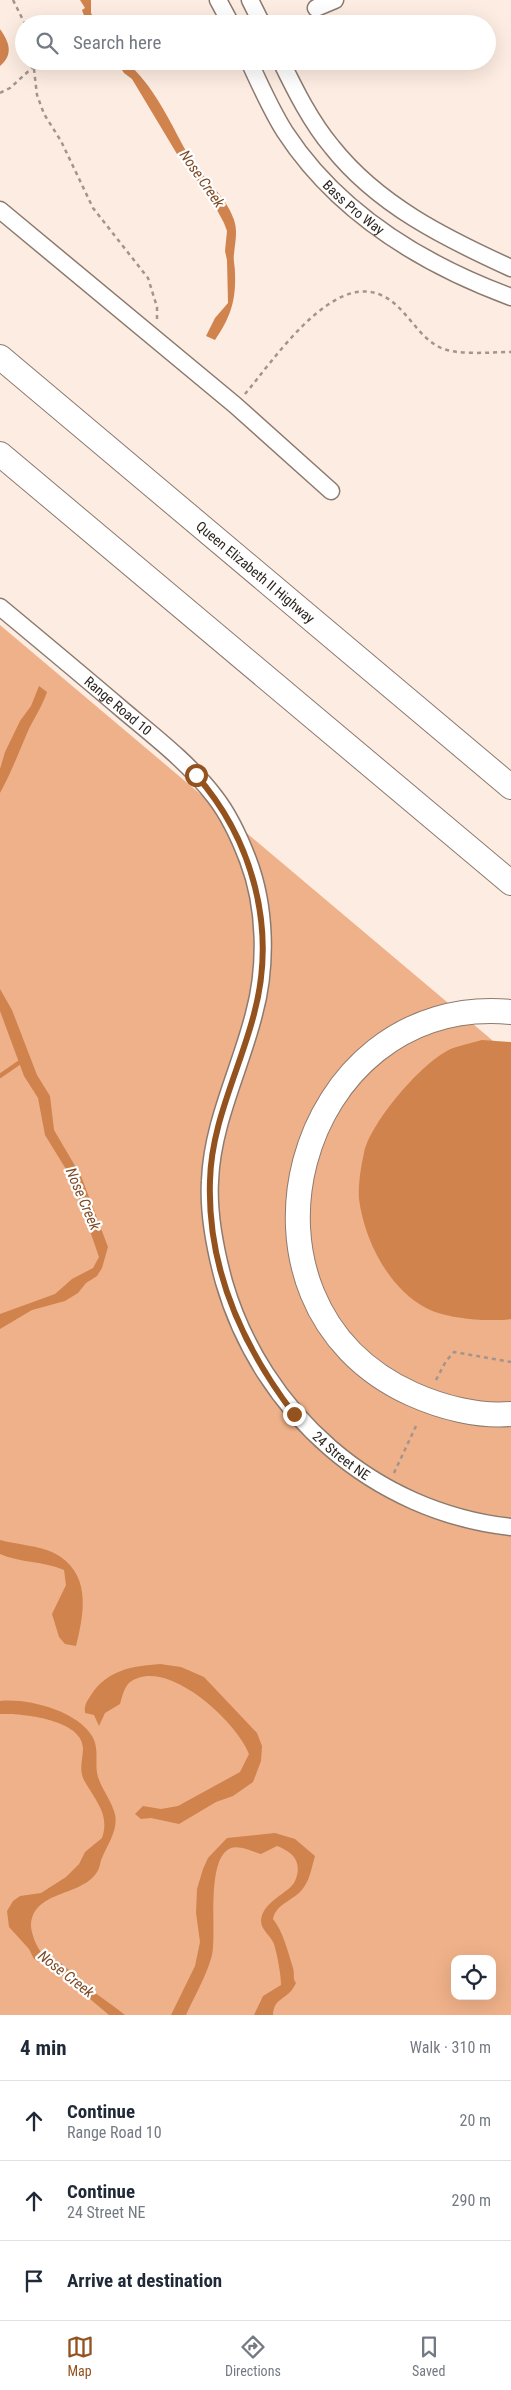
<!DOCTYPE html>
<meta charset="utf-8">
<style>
:root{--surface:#fff;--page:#f2f2f3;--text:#1f2937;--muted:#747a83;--line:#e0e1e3;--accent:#94521f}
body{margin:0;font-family:"Roboto Condensed",sans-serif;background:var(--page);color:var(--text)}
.controls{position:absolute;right:15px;bottom:15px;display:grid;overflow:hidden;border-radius:10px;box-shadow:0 5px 20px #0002}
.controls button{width:45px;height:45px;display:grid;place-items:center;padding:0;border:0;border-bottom:1px solid var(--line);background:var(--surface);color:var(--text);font:25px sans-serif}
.stop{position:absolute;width:15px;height:15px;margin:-11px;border:4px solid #94521f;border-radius:50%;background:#fff}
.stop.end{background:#94521f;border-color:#fff;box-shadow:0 1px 5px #0008}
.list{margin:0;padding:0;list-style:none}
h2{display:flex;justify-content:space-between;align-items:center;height:65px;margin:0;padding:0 20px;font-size:21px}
h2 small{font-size:16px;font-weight:400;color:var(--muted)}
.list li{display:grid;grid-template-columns:32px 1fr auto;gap:15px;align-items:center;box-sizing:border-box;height:80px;padding:0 20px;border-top:1px solid var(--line)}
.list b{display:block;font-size:19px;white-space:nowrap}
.list p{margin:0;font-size:16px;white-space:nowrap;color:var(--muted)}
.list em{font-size:16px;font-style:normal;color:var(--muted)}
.icon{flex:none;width:28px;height:28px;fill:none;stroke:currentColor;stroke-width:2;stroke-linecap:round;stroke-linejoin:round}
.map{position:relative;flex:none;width:511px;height:2015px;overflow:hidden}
.search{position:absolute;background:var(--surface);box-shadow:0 5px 20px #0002;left:15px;right:15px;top:15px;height:55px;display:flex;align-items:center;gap:12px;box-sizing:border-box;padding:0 18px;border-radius:28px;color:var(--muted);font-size:19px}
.sheet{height:305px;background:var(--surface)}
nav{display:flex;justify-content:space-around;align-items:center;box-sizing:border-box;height:70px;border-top:1px solid var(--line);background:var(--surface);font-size:14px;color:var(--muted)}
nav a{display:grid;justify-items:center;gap:2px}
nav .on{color:var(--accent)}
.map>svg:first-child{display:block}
.green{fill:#efb189;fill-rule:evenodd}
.water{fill:#d0834d}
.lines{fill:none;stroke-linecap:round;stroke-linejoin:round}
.stream{stroke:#d0834d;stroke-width:4.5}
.minor-casing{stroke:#8d7a6e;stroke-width:19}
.highway-casing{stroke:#8d7a6e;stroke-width:26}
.path{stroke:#a2958d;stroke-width:2.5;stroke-dasharray:4 4;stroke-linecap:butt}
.minor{stroke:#fff;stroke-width:16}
.highway{stroke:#fff;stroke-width:24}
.route{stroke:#94521f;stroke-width:6}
.labels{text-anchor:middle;stroke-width:4.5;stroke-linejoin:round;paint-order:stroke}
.street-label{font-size:14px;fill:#2c2520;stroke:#fff}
.water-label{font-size:15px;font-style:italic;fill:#7e4923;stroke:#fff}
</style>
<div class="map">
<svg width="511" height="2015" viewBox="0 0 511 2015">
<rect width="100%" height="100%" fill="#fdece1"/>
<!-- green -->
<path class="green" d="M0,625L511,1056V2015H0ZM455,1959H492V1996H455Z"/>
<!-- water -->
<g class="water">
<path d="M80,0H91V13L97,24H87L82,10L85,8Z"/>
<path d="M0,29C9,42 14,54 0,66Z"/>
<path d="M116,61H125C153,84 169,120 186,151C199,176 225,193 234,220C238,231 235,243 234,254C233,260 235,266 235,273C236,300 231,317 215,340L206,336L215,318L228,303L227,260L225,251L227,231L224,223L210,197L177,154L132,79L124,73Z"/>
<path d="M39,686L47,692C42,707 34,718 28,731C19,752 11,773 0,793V769L5,752L20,721L31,706Z"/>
<path d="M0,989L12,1010L37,1075L50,1096L54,1130L81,1176L108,1247L102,1268L97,1276L86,1283L78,1293L65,1301L32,1310L0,1329V1314L55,1294L72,1279L93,1268L99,1257L72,1179L45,1135L38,1098L24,1076L0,1011Z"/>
<path d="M482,1040L511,1042V1319C488,1322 447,1319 426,1308C388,1288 364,1239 359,1199C358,1185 361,1166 364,1153C370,1123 423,1060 453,1048C462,1045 472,1043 482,1040Z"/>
<path d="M0,1540C15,1544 40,1546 54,1553C91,1572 85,1611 76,1646L65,1644L59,1637L52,1614L66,1585L64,1570C43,1561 21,1563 0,1554Z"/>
<path d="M160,1664L181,1667L204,1677L257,1733L262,1746L261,1761L253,1782L233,1796L216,1802L179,1824L151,1818L141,1819L135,1814L143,1806L161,1809L178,1806L240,1772L249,1754C238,1723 165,1654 129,1683C124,1688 122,1697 120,1704L105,1713L99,1726L94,1715L85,1713C84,1705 87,1701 91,1695C107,1670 132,1666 160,1664Z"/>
<path d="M0,1701C28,1698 77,1711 92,1736C100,1749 94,1763 98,1777C102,1789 110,1799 114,1811C120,1828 108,1843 102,1858C100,1862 100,1868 97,1872C82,1897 31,1890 31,1927C32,1935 37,1949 43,1954C49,1959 58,1960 63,1965C70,1970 74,1976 80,1981C94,1993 110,2003 125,2015H109L57,1971L34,1959L29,1949L9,1927L7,1911L13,1901L20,1896L41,1893L66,1877L79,1864L85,1852L102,1838C110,1815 96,1801 85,1782C78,1770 83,1760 83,1748C82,1719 21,1713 0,1714Z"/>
<path d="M275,1833L295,1839L315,1856C312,1866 310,1879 304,1887C296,1900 276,1903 273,1919C283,1931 288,1952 293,1968C295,1973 292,1978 296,1983C288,2001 274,1996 273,2015H254L263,1996L281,1985C281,1974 277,1954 274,1944C271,1936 261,1930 261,1921C262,1901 290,1893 295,1881C303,1862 293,1852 277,1846L261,1854C253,1852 240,1845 231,1848C205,1858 217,1933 212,1955C207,1975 195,1995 186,2015H171L195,1966L200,1942L196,1913L197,1889L203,1869L208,1858L227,1838Z"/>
</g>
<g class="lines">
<!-- stream -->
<path class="stream" d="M0,1076L23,1060"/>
<defs>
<g id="minor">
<path d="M218,0L231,24"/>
<path d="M250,0L262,24"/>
<path d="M316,8L335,0"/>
<path id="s1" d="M249,61C260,85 271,110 285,132C338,213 422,264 511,297"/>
<path d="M281,61C295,90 311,122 332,147C378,205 445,238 511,268"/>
<path d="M0,210L235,405L331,491"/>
<path id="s2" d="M0,607C41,641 83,676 124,711C155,737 190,764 215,797C229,815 240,839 248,860C266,907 267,966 254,1014C240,1070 212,1123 210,1181C208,1215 215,1249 224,1282C262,1413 374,1512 511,1527"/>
</g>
<g id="highway">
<path id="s3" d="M0,357L511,787"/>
<path d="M0,454L511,883"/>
<path d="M511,1012C295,992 211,1303 412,1394C441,1407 478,1417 511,1414"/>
</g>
</defs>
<!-- minor casing -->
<use href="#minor" class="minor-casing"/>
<!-- highway casing -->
<use href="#highway" class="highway-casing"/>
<!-- path -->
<g class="path">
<path d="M13,0L25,24"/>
<path d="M33,61L37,95L44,114L61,141L93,208L148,278L157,307V319"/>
<path d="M0,93L10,88L33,67"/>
<path d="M245,394C273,361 333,270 383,296C406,307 416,335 439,347C456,356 491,352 511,352"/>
<path d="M436,1380L446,1361L454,1352L511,1362"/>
<path d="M394,1473L416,1426"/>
</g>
<!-- minor -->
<use href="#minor" class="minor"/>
<!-- highway -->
<use href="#highway" class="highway"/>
</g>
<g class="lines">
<!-- route -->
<path class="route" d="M196,775C253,840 277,929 254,1014C240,1069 211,1123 210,1181C207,1268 243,1347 294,1414"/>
</g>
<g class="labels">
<!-- street labels -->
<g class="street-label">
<text dy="5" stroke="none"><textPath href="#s1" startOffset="182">Bass Pro Way</textPath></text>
<text dy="5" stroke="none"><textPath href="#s3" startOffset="334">Queen Elizabeth II Highway</textPath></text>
<text dy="5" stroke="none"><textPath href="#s2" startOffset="154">Range Road 10</textPath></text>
<text dy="5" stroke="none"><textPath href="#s2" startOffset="1004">24 Street NE</textPath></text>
</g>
<!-- water labels -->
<g class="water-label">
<text transform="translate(202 179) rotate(55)" y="5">Nose Creek</text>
<text transform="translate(83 1199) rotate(67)" y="5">Nose Creek</text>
<text transform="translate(66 1974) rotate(38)" y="5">Nose Creek</text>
</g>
</g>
</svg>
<div class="controls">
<button><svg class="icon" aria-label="locate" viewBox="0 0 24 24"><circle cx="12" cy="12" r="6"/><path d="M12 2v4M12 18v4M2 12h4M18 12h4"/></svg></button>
</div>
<div class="stop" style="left:196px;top:775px"></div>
<div class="stop end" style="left:294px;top:1414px"></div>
<div class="search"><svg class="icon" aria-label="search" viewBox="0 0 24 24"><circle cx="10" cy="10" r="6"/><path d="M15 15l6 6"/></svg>Search here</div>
</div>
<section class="sheet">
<h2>4 min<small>Walk · 310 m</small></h2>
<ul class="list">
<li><svg class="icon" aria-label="ahead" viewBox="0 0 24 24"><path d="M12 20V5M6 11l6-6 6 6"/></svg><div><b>Continue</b><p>Range Road 10</p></div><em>20 m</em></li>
<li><svg class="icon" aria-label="ahead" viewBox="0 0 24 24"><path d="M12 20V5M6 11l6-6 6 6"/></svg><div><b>Continue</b><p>24 Street NE</p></div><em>290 m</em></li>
<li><svg class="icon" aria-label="arrive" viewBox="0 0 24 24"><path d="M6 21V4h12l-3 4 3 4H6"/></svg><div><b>Arrive at destination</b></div></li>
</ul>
</section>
<nav>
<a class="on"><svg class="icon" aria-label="map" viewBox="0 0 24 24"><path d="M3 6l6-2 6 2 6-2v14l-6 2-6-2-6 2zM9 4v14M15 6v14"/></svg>Map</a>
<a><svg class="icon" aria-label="directions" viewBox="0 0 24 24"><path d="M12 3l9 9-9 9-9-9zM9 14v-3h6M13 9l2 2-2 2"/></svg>Directions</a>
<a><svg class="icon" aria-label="saved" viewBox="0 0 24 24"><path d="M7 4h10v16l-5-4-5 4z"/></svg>Saved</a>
</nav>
